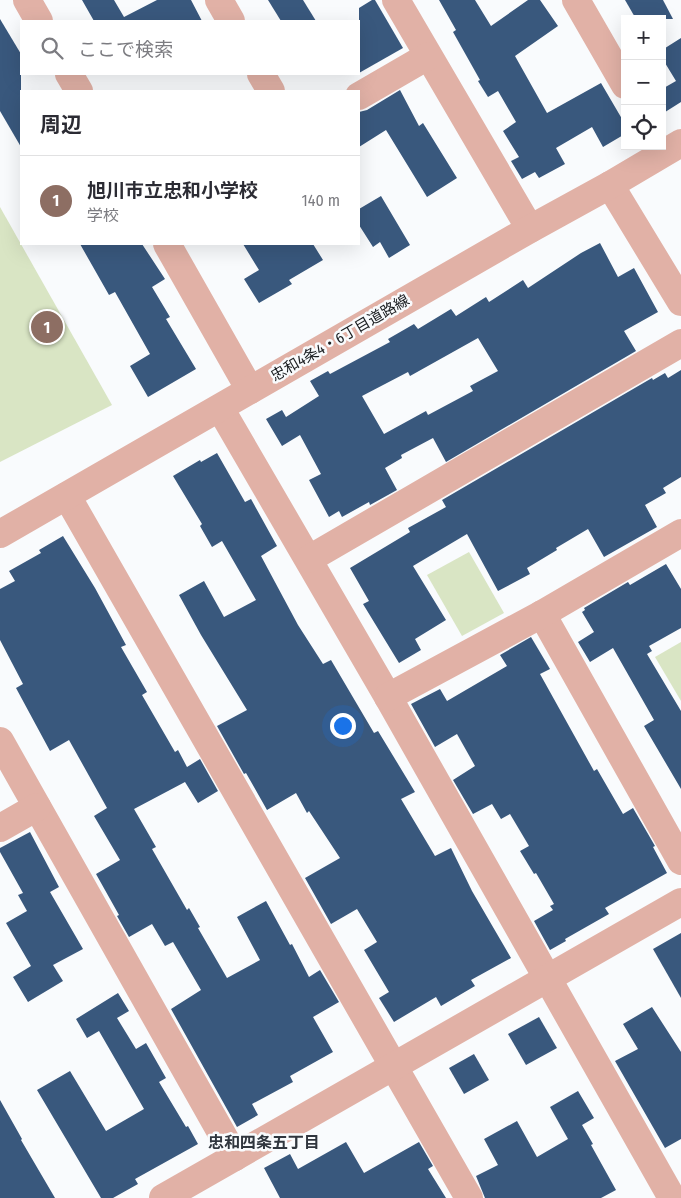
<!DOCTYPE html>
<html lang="ja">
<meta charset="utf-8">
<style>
:root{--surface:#fff;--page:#f7f7f7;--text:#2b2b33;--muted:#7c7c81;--line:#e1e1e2;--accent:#9c4bbb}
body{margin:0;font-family:"Fira Sans Condensed","Noto Sans JP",sans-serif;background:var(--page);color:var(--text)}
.controls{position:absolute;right:15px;top:15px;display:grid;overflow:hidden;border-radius:0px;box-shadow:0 5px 20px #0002}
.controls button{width:45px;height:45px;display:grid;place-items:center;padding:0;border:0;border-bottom:1px solid var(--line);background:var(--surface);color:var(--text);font:25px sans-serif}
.you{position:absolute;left:342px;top:725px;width:18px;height:18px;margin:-12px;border:4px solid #fff;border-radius:50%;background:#1a73e8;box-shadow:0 0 0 8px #1a73e833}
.badge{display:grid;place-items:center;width:32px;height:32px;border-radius:50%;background:var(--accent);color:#fff;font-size:16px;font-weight:700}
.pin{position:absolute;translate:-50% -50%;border:2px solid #fff;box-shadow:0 1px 5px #0006}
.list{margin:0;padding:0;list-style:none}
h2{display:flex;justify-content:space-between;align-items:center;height:65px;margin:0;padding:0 20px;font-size:21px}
h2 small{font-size:16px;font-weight:400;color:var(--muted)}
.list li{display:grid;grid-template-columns:32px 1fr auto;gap:15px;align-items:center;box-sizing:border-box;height:90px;padding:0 20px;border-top:1px solid var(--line)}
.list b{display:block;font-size:19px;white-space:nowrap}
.list p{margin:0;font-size:16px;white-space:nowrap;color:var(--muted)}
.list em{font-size:16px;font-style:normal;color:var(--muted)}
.icon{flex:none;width:28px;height:28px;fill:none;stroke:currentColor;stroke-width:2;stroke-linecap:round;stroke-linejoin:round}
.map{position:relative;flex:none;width:681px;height:1198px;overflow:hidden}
.search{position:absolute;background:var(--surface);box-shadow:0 5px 20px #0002;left:20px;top:20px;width:340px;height:55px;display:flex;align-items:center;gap:12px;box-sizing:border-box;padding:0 18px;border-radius:0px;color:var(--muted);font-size:19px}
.panel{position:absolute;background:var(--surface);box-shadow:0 5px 20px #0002;left:20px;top:90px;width:340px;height:155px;border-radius:0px}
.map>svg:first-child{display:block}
.green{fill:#d9e5c4}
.building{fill:#39587d;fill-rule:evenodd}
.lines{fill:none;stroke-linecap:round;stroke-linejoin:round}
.minor{stroke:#e1b1a6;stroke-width:28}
.labels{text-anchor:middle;stroke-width:5;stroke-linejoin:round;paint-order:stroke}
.street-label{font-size:15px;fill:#1a1d20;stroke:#f9fbfd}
.neighbourhood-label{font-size:16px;font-weight:bold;fill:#30363e;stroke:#f9fbfd}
</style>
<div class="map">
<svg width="681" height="1198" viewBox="0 0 681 1198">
<rect width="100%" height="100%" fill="#f9fbfd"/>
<!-- green -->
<g class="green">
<path d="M0,207L112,405L0,462Z"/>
<path d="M469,552L504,613L462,636L427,575Z"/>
<path d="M681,642V701L655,657Z"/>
</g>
<!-- building -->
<g class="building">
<path d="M82,0H114L124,17L157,0H191L202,21H94Z"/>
<path d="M268,0H303L316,21H281Z"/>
<path d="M372,0H375L403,48L359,73V8Z"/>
<path d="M439,0H475L491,26L528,0H540L558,26L515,56L547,113L601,83L625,124V134L603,147L592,127L556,148L565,164L539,178L535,172L522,179L511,161L519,157L503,131L516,122L498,91L488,97L478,81L480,80L453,32L456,30Z"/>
<path d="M625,0H663L673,19H636Z"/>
<path d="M0,19L21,54V147L0,111Z"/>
<path d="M681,38V102L662,114V89L676,81L662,58V50Z"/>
<path d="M400,90L419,126L423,123L457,178L427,197L386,130L359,147V112L367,110Z"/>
<path d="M381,196L410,245L389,258L380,242L373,247L359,225V209Z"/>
<path d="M600,243L618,277L634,268L658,312L624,331L636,351L446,462L433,438L401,455L402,458L385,468L397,490L370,505L369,502L342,517L339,511L329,517L309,480L321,474L300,435L282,446L266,419L282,410L286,417L319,396L310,381L328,371L330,374L390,342L388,339L414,324L418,329L451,309L456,316L486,297L489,302L523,280L528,288L581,253ZM478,338L498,371L470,386L473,391L428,415L426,411L384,434L362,396L408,372L410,376Z"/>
<path d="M80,244H142L165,279L152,287L170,317L166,319L196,369L148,397L130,366L150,354L115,292L109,295Z"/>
<path d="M243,244H313L323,260L289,280L292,284L259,303L244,279L259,270Z"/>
<path d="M681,370V477L663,488L666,493L645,505L657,527L604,557L588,529L556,548L557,550L527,568L530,574L498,591L467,534L413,566L446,620L415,639L421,650L399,663L363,604L369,601L350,568L410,532L408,528L446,507L442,500L652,378L653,380L665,373L668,378Z"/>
<path d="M217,453L245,502L251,499L277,546L261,556L298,625L323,664L331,660L374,733L378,731L415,792L401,799L435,856L451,848L472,891L511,958L471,980L475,986L441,1006L436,997L394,1022L379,998L389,992L364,950L377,942L357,909L331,924L305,878L340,858L309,811L307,813L296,793L267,810L246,773L244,774L217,726L247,710L201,635L179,595L204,581L224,617L256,600L222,541L212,547L200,526L202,524L173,476L200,460L201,462Z"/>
<path d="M63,536L95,588L126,645L121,647L147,692L142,695L175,752L178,750L187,767L200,759L218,791L198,803L185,782L134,809L156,847L152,849L187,910L189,908L200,927L198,928L227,978L260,960L237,917L266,901L290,945L292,944L309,977L320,970L339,1002L313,1017L333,1052L290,1076L293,1082L252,1104L258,1115L237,1127L171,1009L201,990L173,942L165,946L152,924L129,937L117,916L119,915L96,874L120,860L94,816L107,808L69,740L50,751L16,688L23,684L0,640V589L15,581L9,571L41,553L39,550Z"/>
<path d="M666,564L681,589V628L649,646L652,651L647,654L681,711V789L644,726L654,720L613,648L590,662L578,642L594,632L582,612L585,610L584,608L628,582L630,585Z"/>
<path d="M531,637L550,669L540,674L594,771L597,769L623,814L633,808L655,846L653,847L667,873L605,908L609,914L565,939L566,941L550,950L534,921L553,910L550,906L554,904L536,873L534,874L520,851L529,846L510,814L501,819L492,804L473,814L453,780L475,766L457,734L435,747L411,704L440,689L447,701L507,666L500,655Z"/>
<path d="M30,832L59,887L50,892L83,949L53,965L63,981L28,1002L13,977L31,966L6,923L27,911L18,895L23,893L0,852V848Z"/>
<path d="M681,933V998L653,949Z"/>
<path d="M118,993L129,1011L117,1018L136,1049L146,1043L166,1078L159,1082L186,1127L188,1126L198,1144L135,1179L138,1184L113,1198H101L37,1090L70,1071L106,1131L144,1109L99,1031L87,1038L76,1019Z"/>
<path d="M652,1007L681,1052V1139L665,1148L615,1061L638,1049L623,1024Z"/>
<path d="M539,1017L557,1048L526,1065L508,1034Z"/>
<path d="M474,1054L489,1080L464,1094L449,1068Z"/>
<path d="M578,1091L594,1118L582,1125L593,1144L591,1145L616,1190L601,1198H485L476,1176L498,1165L484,1139L517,1121L537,1157L568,1139L550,1107Z"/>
<path d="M0,1100L22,1139L21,1140L55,1198H0Z"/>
<path d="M346,1142L364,1173L419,1142L433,1166L428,1169L446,1198H280L264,1168L290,1154L298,1169Z"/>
</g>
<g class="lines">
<!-- minor -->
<g class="minor">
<path d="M27,0L39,21"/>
<path d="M219,0L231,21"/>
<path d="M396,0L530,229"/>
<path d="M576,0L625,85"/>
<path d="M69,74L79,91"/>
<path d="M261,74L271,91"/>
<path d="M359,96L428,56"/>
<path d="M610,185L681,302"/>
<path d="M167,244L250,390"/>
<path d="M220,408L388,697L672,1198"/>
<path d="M67,496L469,1198"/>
<path d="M0,534L530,229L610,185L681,143"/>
<path d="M309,559L681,343"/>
<path d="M542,614L681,861"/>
<path d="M388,697L542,614L681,533"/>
<path d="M0,741L235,1157"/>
<path d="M0,828L37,807"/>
<path d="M163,1198L681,902"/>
</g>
</g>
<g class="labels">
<!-- street labels -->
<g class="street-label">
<text transform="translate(340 338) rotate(-30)" y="5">忠和4条4・6丁目道路線</text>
</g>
<!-- neighbourhood labels -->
<g class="neighbourhood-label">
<text x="264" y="1148">忠和四条五丁目</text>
</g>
</g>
</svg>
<div class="controls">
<button>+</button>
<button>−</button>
<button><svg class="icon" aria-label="locate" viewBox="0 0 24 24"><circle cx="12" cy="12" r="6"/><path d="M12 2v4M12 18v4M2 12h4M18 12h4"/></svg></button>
</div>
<div class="you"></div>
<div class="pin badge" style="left:47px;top:327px;background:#8d6e63">1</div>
<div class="search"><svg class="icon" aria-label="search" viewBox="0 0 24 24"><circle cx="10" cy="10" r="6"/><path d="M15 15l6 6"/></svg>ここで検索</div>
<section class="panel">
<h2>周辺<small></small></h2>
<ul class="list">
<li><span class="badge" style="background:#8d6e63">1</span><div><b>旭川市立忠和小学校</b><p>学校</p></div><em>140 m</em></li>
</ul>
</section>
</div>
